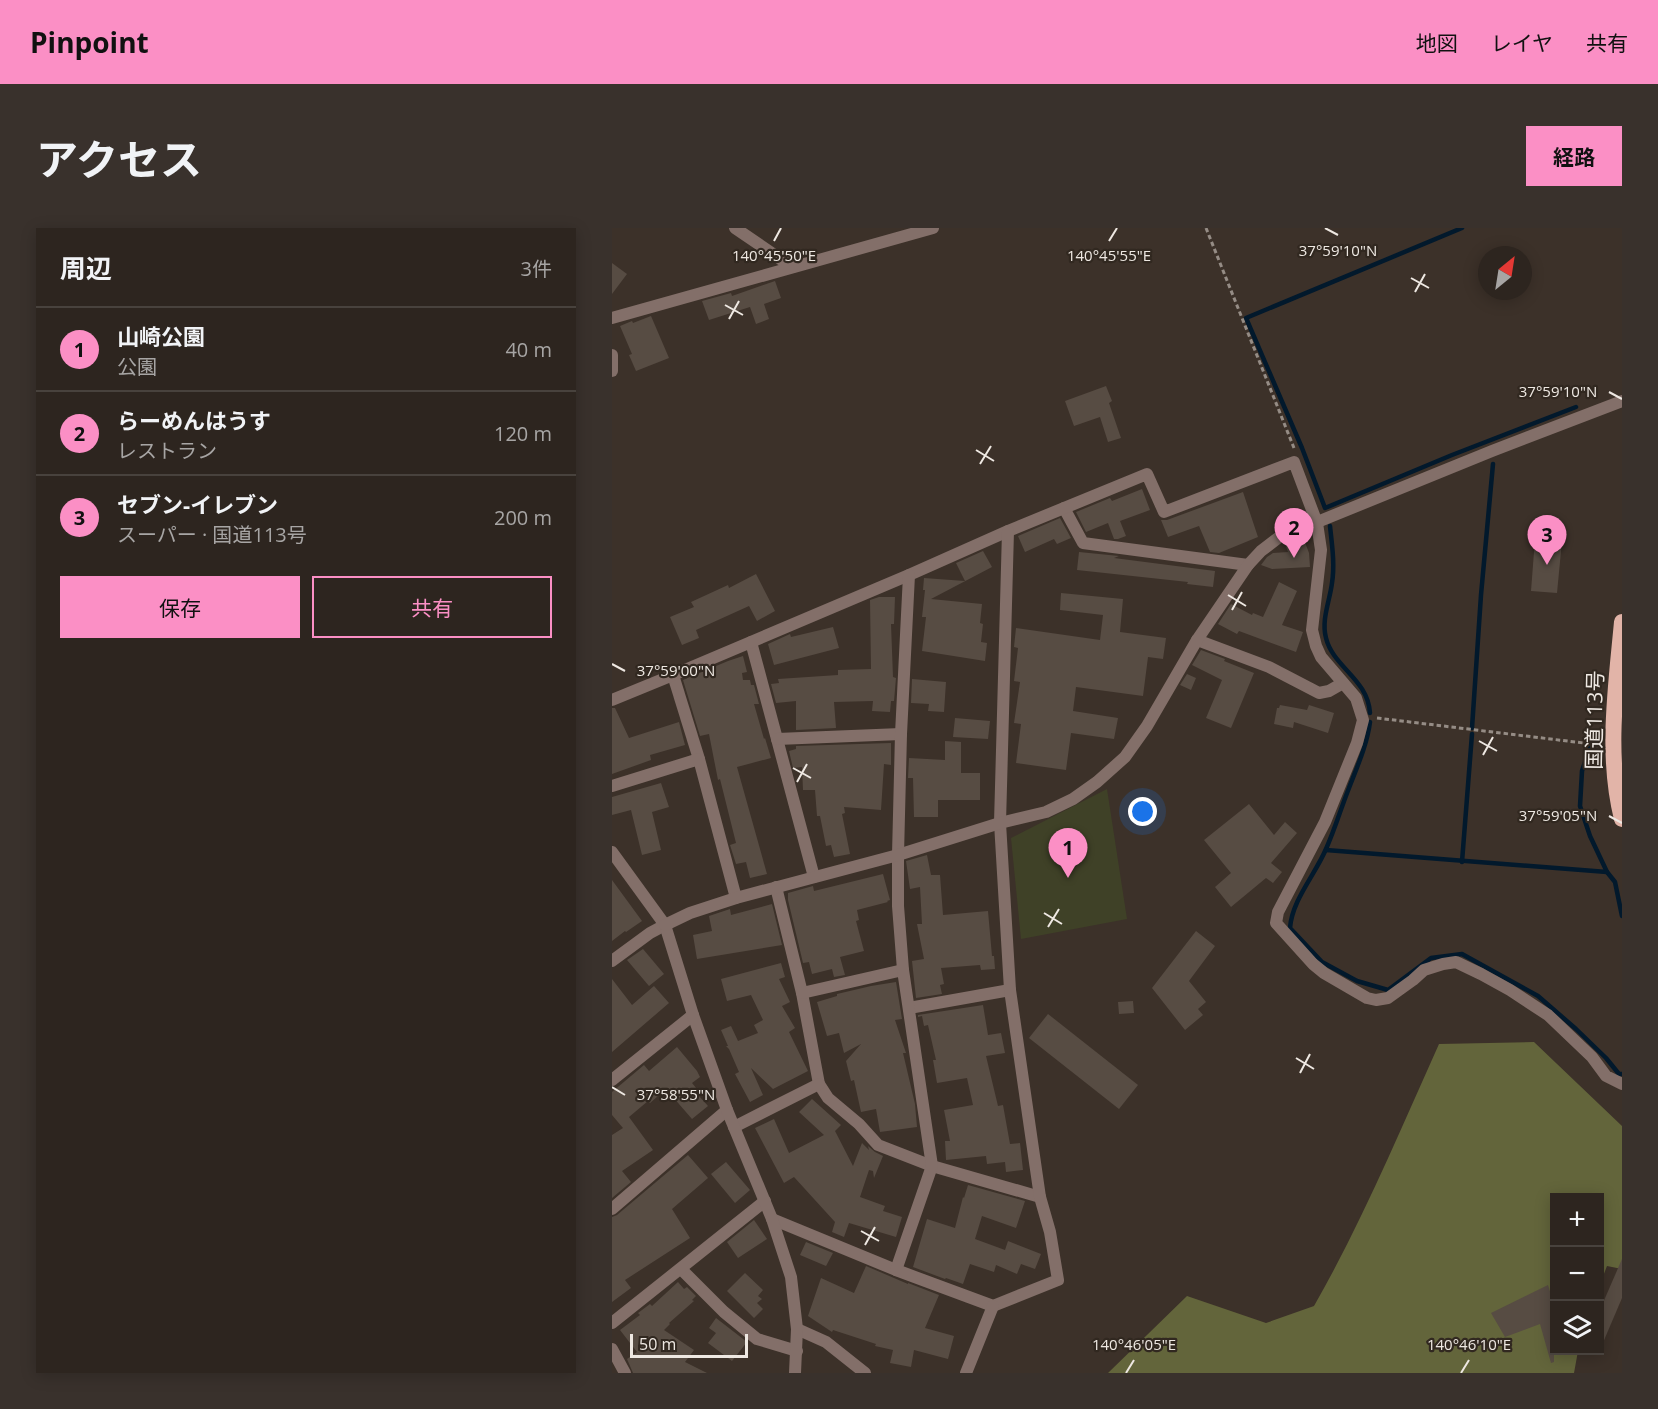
<!DOCTYPE html>
<html lang="ja">
<meta charset="utf-8">
<style>
:root{--surface:#2d251f;--page:#39312c;--text:#f1f3f6;--muted:#a7a5a4;--line:#48423d;--accent:#fb8fc5}
body{margin:0;font-family:"Open Sans","Noto Sans JP",sans-serif;background:var(--page);color:var(--text)}
.controls{position:absolute;right:18px;bottom:18px;display:grid;overflow:hidden;border-radius:0px;box-shadow:0 3px 15px #0003}
.controls button{width:54px;height:54px;display:grid;place-items:center;padding:0;border:0;border-bottom:2px solid var(--line);background:var(--surface);color:var(--text);font:30px sans-serif}
.compass{position:absolute;left:866px;top:18px;width:54px;height:54px;border-radius:50%;background:var(--surface);box-shadow:0 3px 15px #0003;rotate:30deg}
.scale{position:absolute;left:18px;bottom:15px;width:118px;box-sizing:border-box;padding-left:6px;border:3px solid #eee8e2;border-top:0;font-size:16px;line-height:21px;white-space:nowrap;color:#eee8e2;-webkit-text-stroke:4px #312820;paint-order:stroke}
.you{position:absolute;left:531px;top:584px;width:21px;height:21px;margin:-15px;border:4px solid #fff;border-radius:50%;background:#1a73e8;box-shadow:0 0 0 9px #1a73e833}
.badge{display:grid;place-items:center;width:39px;height:39px;border-radius:50%;background:var(--accent);color:#111;font-size:20px;font-weight:700}
.pin{position:absolute;translate:-50% -50px;filter:drop-shadow(0 2px 3px #0008)}
.pin::after{content:'';position:absolute;top:32px;width:21px;height:18px;background:inherit;clip-path:polygon(0 0,100% 0,50% 100%)}
.list{margin:0;padding:0;list-style:none}
h2{display:flex;justify-content:space-between;align-items:center;height:78px;margin:0;padding:0 24px;font-size:26px}
h2 small{font-size:20px;font-weight:400;color:var(--muted)}
.list li{display:grid;grid-template-columns:39px 1fr auto;gap:18px;align-items:center;box-sizing:border-box;height:84px;padding:0 24px;border-top:2px solid var(--line)}
.list b{display:block;font-size:22px;white-space:nowrap}
.list p{margin:0;font-size:20px;white-space:nowrap;color:var(--muted)}
.list em{font-size:20px;font-style:normal;color:var(--muted)}
.actions{display:flex;gap:12px;padding:18px 24px}
.actions a{flex:1;padding:14px 0;border:2px solid var(--accent);border-radius:0px;text-align:center;font-size:21px;color:var(--accent)}
.actions .main{background:var(--accent);color:#111}
.icon{flex:none;width:33px;height:33px;fill:none;stroke:currentColor;stroke-width:2;stroke-linecap:round;stroke-linejoin:round}
.map{position:relative;flex:none;width:1010px;height:1145px;overflow:hidden;border-radius:0px}
header{display:flex;align-items:center;gap:36px;box-sizing:border-box;height:84px;padding:0 30px;background:var(--accent);color:#111}
header strong{font-size:28px}
nav{display:flex;gap:33px;margin-inline-start:auto;font-size:21px}
.intro{display:flex;align-items:center;justify-content:space-between;box-sizing:border-box;height:144px;padding:0 36px}
h1{margin:0;font-size:42px}
.button{padding:15px 27px;border-radius:0px;background:var(--accent);color:#111;font-size:21px;font-weight:700}
main{display:flex;gap:36px;padding:0 36px}
aside{flex:1;background:var(--surface);border-radius:0px;box-shadow:0 3px 15px #0003}
.map>svg:first-child{display:block}
.green{fill:#3f4127}
.forest{fill:#63653b}
.lines{fill:none;stroke-linecap:round;stroke-linejoin:round}
.stream{stroke:#02192c;stroke-width:4.5}
.building{fill:#574c43}
.path{stroke:#958c85;stroke-width:3;stroke-dasharray:4.5 3;stroke-linecap:butt}
.minor{stroke:#836f69;stroke-width:12}
.tertiary{stroke:#836f69;stroke-width:12}
.trunk{stroke:#e2b4a8;stroke-width:16}
.ticks{fill:none;stroke:#eee8e2;stroke-width:2}
.labels{text-anchor:middle;stroke-width:4.5;stroke-linejoin:round;paint-order:stroke}
.street-label{font-size:21px;fill:#eee8e2;stroke:#312820}
.ticks-label{font-size:15px;text-anchor:middle;fill:#eee8e2;stroke:#312820;stroke-width:4.5;stroke-linejoin:round;paint-order:stroke}
</style>
<header>
<strong>Pinpoint</strong>
<nav><a>地図</a><a>レイヤ</a><a>共有</a></nav>
</header>
<div class="intro"><h1>アクセス</h1><a class="button">経路</a></div>
<main>
<aside>
<h2>周辺<small>3件</small></h2>
<ul class="list">
<li><span class="badge">1</span><div><b>山崎公園</b><p>公園</p></div><em>40 m</em></li>
<li><span class="badge">2</span><div><b>らーめんはうす</b><p>レストラン</p></div><em>120 m</em></li>
<li><span class="badge">3</span><div><b>セブン-イレブン</b><p>スーパー · 国道113号</p></div><em>200 m</em></li>
</ul>
<div class="actions"><a class="main">保存</a><a>共有</a></div>
</aside>
<div class="map">
<svg width="1010" height="1145" viewBox="0 0 1010 1145">
<rect width="100%" height="100%" fill="#3c3129"/>
<!-- green -->
<path class="green" d="M495,561L515,691L409,711L399,610Z"/>
<!-- forest -->
<path class="forest" d="M922,814L1010,898V1041L995,1038L988,1056L987,970H942V1122L966,1123L962,1145H496L575,1068L654,1095L702,1078C750,994 787,905 827,816Z"/>
<g class="lines">
<!-- stream -->
<g class="stream">
<path d="M850,0L634,90L690,220L713,280L840,227L964,179"/>
<path d="M718,298C720,317 723,336 720,355C718,372 709,392 714,410C721,439 756,451 758,485"/>
<path d="M758,494C755,517 745,539 737,560C729,580 723,601 714,621C703,647 680,672 678,700L710,734L745,753L776,762L819,730L850,726L926,768L964,801L994,830L1007,846H1010"/>
<path d="M860,500L869,367L881,236"/>
<path d="M978,519L970,543L968,578L978,608L995,644L1003,654L1010,688"/>
<path d="M714,622L995,644"/>
<path d="M850,634L860,506"/>
</g>
</g>
<!-- building -->
<g class="building">
<path d="M0,35L15,46L0,66Z"/>
<path d="M163,53L169,70L152,76L157,91L144,96L138,79L97,92L90,73L119,65L120,68Z"/>
<path d="M39,88L57,130L24,143L17,127L20,126L8,98L20,93L21,95Z"/>
<path d="M494,158L500,173L497,175L509,210L496,214L488,189L462,198L453,173Z"/>
<path d="M530,261L538,282L508,293L514,308L506,311H502L496,295L474,304L464,284L498,270L500,273Z"/>
<path d="M631,264L646,309L607,325L598,324L587,298L556,309L549,292H555Z"/>
<path d="M448,290L459,310L445,316L442,311L413,324L406,308Z"/>
<path d="M691,309L697,325L698,339L660,341L649,337L655,329L661,325L676,324L673,316Z"/>
<path d="M923,311L950,313L945,365L919,363Z"/>
<path d="M371,323L380,339L319,371L370,376L368,395L371,396L369,414L375,415L373,433L310,423L314,389H310L313,362H311L312,350L353,353L344,335Z"/>
<path d="M467,324L507,328L502,330L603,343L601,359L575,356L576,354L465,342Z"/>
<path d="M144,346L163,383L145,393L137,378L84,402L87,410L70,417L58,389L82,379L79,374L116,357L117,360Z"/>
<path d="M667,354L685,363L670,397L691,404L684,424L627,403L625,406L606,396L619,376L640,387L641,385L651,389Z"/>
<path d="M449,365L511,371L508,404L554,410L551,431L536,429L531,468L464,459L461,483L506,490L502,511L459,505L454,542L404,535L409,496L402,495L408,454L402,453L406,420L402,419L404,400L488,412L491,387L448,382Z"/>
<path d="M267,369H283L282,396H279L281,449L284,450L282,473H279L278,484L260,483L261,473L222,474L224,500L184,502V473L164,475L159,456L167,455L166,451L226,447V442L259,441L258,372Z"/>
<path d="M221,399L227,420L162,437L156,416L178,406L179,409Z"/>
<path d="M589,422L613,431L612,433L642,445L619,500L594,490L610,452L580,437Z"/>
<path d="M131,428L135,444L130,445L131,452H138L139,457H142L147,476H142L152,511L153,510L159,530L125,539L155,646L138,650L134,634L124,636L118,617L124,615L108,551L106,552L97,506L88,508L71,452L116,433Z"/>
<path d="M575,446L584,450L579,462L568,457Z"/>
<path d="M300,451L334,454L332,484L316,483L317,476L299,475Z"/>
<path d="M668,477L695,482L697,477L722,485L716,505L682,494L681,500L662,496L665,480H667Z"/>
<path d="M0,480H3L17,510L67,494L73,517L38,527L39,532L0,546Z"/>
<path d="M343,490L378,493L376,511L341,509Z"/>
<path d="M333,513L349,514V545H368V572H326V589H302L301,550H296L297,530L333,532Z"/>
<path d="M279,515V537L272,536L269,582L232,579L233,585L230,586L238,626L222,629L219,617L214,618L208,588H205L203,562H191L190,539L181,540L177,523L184,521V518Z"/>
<path d="M49,555L57,579L40,584L49,622L30,627L19,582L0,587V569Z"/>
<path d="M637,576L662,607L673,594L685,605L659,635L670,644L661,655L654,650L619,679L603,659L619,645L592,612Z"/>
<path d="M315,627L319,647H328L331,687L376,683L380,728H382L383,741L369,742L368,737L329,740L332,756L328,757L330,766L304,770L300,733L312,731L305,696H310L308,659L298,661L294,633Z"/>
<path d="M271,646L278,672L275,673L276,674L245,682L247,692L244,693L252,723L228,729L233,747L222,749L220,741L200,746L197,734L191,735L176,672V665L201,658L202,663Z"/>
<path d="M0,652L30,693L14,704L13,703L0,713Z"/>
<path d="M160,676L170,717L85,731L81,707L100,703L97,688L118,681L119,687Z"/>
<path d="M584,703L603,718L577,753L594,774L586,781L591,787L573,802L540,760Z"/>
<path d="M31,721L52,746L37,758L15,732Z"/>
<path d="M169,735L173,749L167,751L178,774L170,778L183,800L177,804L196,843L161,861L139,840L151,867L138,874L123,846L127,844L117,821L114,818H116L109,802L119,798L126,813L146,805L142,797L151,792L139,767L115,773L109,751Z"/>
<path d="M0,751L20,777L42,758L57,775L0,824Z"/>
<path d="M284,754L290,791L283,792L294,825H291L303,876L305,899L268,904L264,881L249,884L242,852L239,853L234,833L249,816L232,825L227,805L215,808L205,774L225,768V766L259,758Z"/>
<path d="M521,773L522,785L507,786L506,774Z"/>
<path d="M371,777L376,807L389,805L393,825L374,828L386,878L391,877L398,916L408,915L411,942L394,944L393,934L375,936L374,928L334,932L333,913H338L332,882L361,877L355,850L325,855L321,832H324L316,797L312,798L310,788L306,789V787Z"/>
<path d="M436,786L526,857L507,881L417,810Z"/>
<path d="M65,819L85,843L88,849L80,855L89,866L87,868L96,878L80,891L54,861L38,875L36,873L17,889L41,922L10,943L19,954L0,970V907L11,900L0,887V864L32,837L37,843Z"/>
<path d="M200,871L229,897L223,903L241,938L250,915L257,922L256,918L263,924L271,928L262,950L261,943L257,942L248,969L273,978L271,983L290,989L284,1009L237,995L232,1009L220,1004L223,994L182,949L172,955L143,900L162,891L177,925L212,907L187,884Z"/>
<path d="M76,927L96,950L60,981L78,1010L13,1052L19,1060L0,1074V989L5,987Z"/>
<path d="M114,934L138,962L123,975L99,946Z"/>
<path d="M356,957L413,973L404,1000L370,988L363,1011L393,1022L396,1013L429,1026L423,1041L409,1036L405,1046L384,1037L382,1044L358,1036L351,1056L334,1050L333,1051L301,1039L315,991L343,1000L351,969L352,970Z"/>
<path d="M142,992L155,1011L126,1030L115,1014Z"/>
<path d="M194,1014L221,1025L214,1038L188,1027Z"/>
<path d="M1010,1031V1070L987,1124V1084Z"/>
<path d="M254,1038L296,1056V1055L327,1067L313,1100L342,1108L336,1131L302,1122L299,1139L278,1135L281,1122L263,1118L264,1116L221,1102L220,1104L196,1088L209,1050L242,1065Z"/>
<path d="M133,1045L151,1062L146,1068L150,1071L145,1075L151,1081L142,1090L115,1063Z"/>
<path d="M66,1054L72,1061L75,1059L84,1068L80,1072L82,1073L57,1095L58,1096L52,1102L82,1122L73,1134L95,1145H21L15,1131L25,1124L8,1102L28,1087L26,1085L38,1076L40,1078Z"/>
<path d="M936,1057L942,1076V1134L939,1135L928,1096L893,1109L879,1085Z"/>
<path d="M104,1090L135,1114L120,1133L96,1115L104,1105L97,1100Z"/>
</g>
<g class="lines">
<!-- path -->
<g class="path">
<path d="M594,0L682,220"/>
<path d="M765,490L988,517"/>
</g>
<!-- minor -->
<g class="minor">
<path d="M123,0L180,39"/>
<path d="M452,280L471,315L636,337"/>
<path d="M585,412L657,439L707,465L717,463L731,455"/>
<path d="M139,414L202,649"/>
<path d="M61,447L87,531"/>
<path d="M0,472L61,447L297,347L396,303L535,246L552,284L682,234L705,295L709,322L700,402L704,418L709,429L744,470L751,492L745,515L713,594L666,684L664,695L701,736L712,745L755,770L764,772L776,770L801,752L812,742L831,736L844,734L869,746L898,762L936,787L980,829L994,848L1010,856"/>
<path d="M165,511L289,506"/>
<path d="M0,558L87,531L124,670"/>
<path d="M164,659L190,765L207,856L216,870L247,896L266,917L320,938L428,969"/>
<path d="M0,733L38,705L53,697"/>
<path d="M190,765L291,742"/>
<path d="M297,780L398,762"/>
<path d="M0,852L81,787"/>
<path d="M122,899L207,856"/>
<path d="M0,981L115,882"/>
<path d="M160,991L284,1042L381,1078L446,1052L438,1004L428,969L398,762L388,595L396,303"/>
<path d="M69,1041L112,1084L145,1111L185,1123"/>
<path d="M284,1042L320,938L291,742L286,678V627L289,506L297,347"/>
<path d="M0,1095L153,973"/>
<path d="M185,1101L214,1114L253,1145"/>
<path d="M0,1121L13,1145"/>
<path d="M354,1145L381,1078"/>
</g>
<!-- tertiary -->
<g class="tertiary">
<path d="M0,90L321,0"/>
<path d="M0,127V143"/>
<path d="M0,624L53,697L81,787L115,882L160,991L179,1049L185,1101L183,1145"/>
<path d="M53,697L78,685L124,670L286,627L388,595L434,584L461,571L485,554L513,529L535,498L585,412L636,337L649,323L666,310L880,223L1010,173"/>
</g>
<!-- trunk -->
<path class="trunk" d="M1010,394C1004,459 994,527 1010,591"/>
</g>
<!-- ticks -->
<path class="ticks" d="M713,0L726,7M162,13L169,0M497,13L505,0M799,50L817,60M803,64L813,46M113,77L131,87M117,91L127,73M997,164L1010,171M364,222L382,233M368,236L379,218M616,367L634,378M620,382L630,364M0,436L13,443M867,513L885,523M871,527L881,509M181,540L199,550M185,554L195,536M997,588L1010,595M432,685L450,696M436,699L447,681M684,830L702,841M688,845L698,826M0,859L13,867M249,1003L267,1013M253,1017L263,999M514,1145L522,1132M849,1145L857,1132"/>
<g class="labels">
<!-- street labels -->
<g class="street-label">
<text transform="translate(983 492) rotate(-89)" y="7">国道113号</text>
</g>
</g>
<g class="ticks-label">
<text x="726" y="28">37°59'10"N</text>
<text x="162" y="33">140°45'50"E</text>
<text x="497" y="33">140°45'55"E</text>
<text x="946" y="169">37°59'10"N</text>
<text x="64" y="448">37°59'00"N</text>
<text x="946" y="593">37°59'05"N</text>
<text x="64" y="872">37°58'55"N</text>
<text x="522" y="1122">140°46'05"E</text>
<text x="857" y="1122">140°46'10"E</text>
</g>
</svg>
<div class="controls">
<button>+</button>
<button>−</button>
<button><svg class="icon" aria-label="layers" viewBox="0 0 24 24"><path d="M12 4l9 5-9 5-9-5zM3 14l9 5 9-5"/></svg></button>
</div>
<svg class="compass" viewBox="-18 -18 36 36"><path d="M0-13l5 13h-10z" fill="#e53935"/><path d="M0 13l5-13h-10z" fill="#a7a5a4"/></svg>
<div class="scale">50 m</div>
<div class="you"></div>
<div class="pin badge" style="left:456px;top:650px">1</div>
<div class="pin badge" style="left:682px;top:330px">2</div>
<div class="pin badge" style="left:935px;top:337px">3</div>
</div>
</main>
